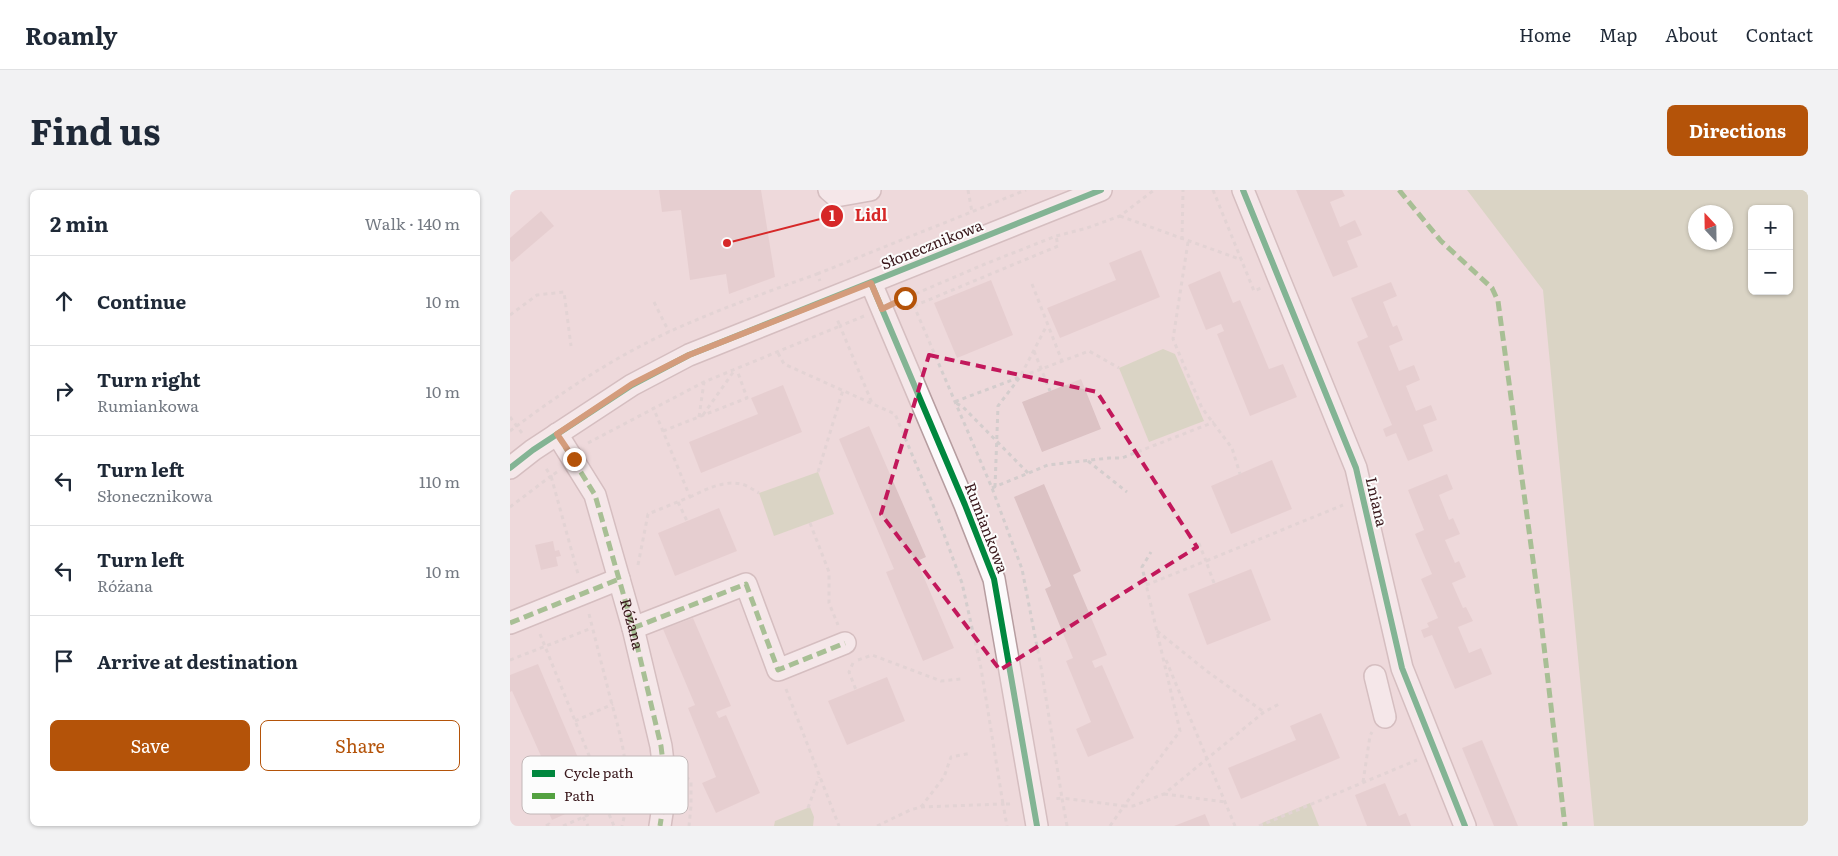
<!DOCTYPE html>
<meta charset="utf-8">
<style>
:root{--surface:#fff;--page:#f2f2f3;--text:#1f2937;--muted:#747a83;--line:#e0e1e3;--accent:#b45309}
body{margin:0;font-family:Literata,serif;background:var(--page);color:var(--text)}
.controls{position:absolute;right:15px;top:15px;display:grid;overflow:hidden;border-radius:8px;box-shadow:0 1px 4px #0004}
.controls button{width:45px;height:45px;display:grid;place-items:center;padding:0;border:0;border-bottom:1px solid var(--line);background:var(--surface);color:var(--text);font:25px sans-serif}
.compass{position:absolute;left:1178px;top:15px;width:45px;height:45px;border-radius:50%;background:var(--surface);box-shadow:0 1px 4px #0004;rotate:338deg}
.stop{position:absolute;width:15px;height:15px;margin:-11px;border:4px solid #b45309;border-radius:50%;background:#fff}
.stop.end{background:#b45309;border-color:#fff;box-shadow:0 1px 5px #0008}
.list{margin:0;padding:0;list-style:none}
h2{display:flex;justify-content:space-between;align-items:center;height:65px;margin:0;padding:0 20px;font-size:21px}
h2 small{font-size:16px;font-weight:400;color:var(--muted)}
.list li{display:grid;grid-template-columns:32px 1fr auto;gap:15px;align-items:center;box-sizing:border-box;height:90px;padding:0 20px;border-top:1px solid var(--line)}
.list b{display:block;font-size:19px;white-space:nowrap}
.list p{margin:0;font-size:16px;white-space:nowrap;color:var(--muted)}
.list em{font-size:16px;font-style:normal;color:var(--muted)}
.actions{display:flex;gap:10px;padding:15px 20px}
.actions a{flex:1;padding:11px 0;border:1px solid var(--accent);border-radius:8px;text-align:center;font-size:18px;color:var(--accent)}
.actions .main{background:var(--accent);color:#fff}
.icon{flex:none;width:28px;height:28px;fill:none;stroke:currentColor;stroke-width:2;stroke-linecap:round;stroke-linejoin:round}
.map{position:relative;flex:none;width:1298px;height:636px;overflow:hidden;border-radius:8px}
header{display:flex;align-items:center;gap:30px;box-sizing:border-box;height:70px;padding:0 25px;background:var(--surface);border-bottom:1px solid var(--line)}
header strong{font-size:24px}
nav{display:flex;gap:28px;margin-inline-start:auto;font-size:18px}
.intro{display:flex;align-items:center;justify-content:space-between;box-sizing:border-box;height:120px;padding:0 30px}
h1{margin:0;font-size:35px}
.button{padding:12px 22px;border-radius:8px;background:var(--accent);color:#fff;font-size:18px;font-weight:700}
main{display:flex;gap:30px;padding:0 30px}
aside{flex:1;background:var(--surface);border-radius:8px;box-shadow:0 1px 4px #0004}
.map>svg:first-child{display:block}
.green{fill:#c1cfaa;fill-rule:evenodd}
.building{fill:#dcc2c4}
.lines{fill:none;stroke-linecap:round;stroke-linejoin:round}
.minor-casing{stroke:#b69da0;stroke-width:24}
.path{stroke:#d4cdcd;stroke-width:3;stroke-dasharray:4 4;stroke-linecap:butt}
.minor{stroke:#fcf9fa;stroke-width:21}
.quiet{stroke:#53a140;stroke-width:5;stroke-dasharray:10 5;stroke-linecap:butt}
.cycleway-casing{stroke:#fcfcfc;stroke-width:9}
.cycleway{stroke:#00873e;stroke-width:6}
.route{stroke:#b45309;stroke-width:6}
.marked{fill:none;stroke:#c2185b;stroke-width:4;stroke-dasharray:10 6;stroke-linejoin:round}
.labels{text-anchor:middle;stroke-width:4;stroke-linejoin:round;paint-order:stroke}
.street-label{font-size:15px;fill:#39171b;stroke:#fcfcfc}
.key{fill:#fcfcfc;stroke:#c2b7b8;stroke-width:1}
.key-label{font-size:14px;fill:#39171b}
.leader{fill:none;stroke:#d62828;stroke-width:2}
.callout-dot{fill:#d62828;stroke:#fcfcfc;stroke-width:2}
.mark-label{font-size:15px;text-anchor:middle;font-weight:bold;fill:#fff}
.callout-label{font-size:16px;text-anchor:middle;font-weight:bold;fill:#d62828;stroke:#fcfcfc;stroke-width:4;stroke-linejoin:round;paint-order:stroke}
</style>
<header>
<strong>Roamly</strong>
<nav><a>Home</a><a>Map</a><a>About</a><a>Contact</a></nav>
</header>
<div class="intro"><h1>Find us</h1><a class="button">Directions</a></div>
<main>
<aside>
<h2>2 min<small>Walk · 140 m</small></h2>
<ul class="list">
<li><svg class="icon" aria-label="ahead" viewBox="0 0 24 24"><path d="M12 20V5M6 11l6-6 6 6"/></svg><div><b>Continue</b></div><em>10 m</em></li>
<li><svg class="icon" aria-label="right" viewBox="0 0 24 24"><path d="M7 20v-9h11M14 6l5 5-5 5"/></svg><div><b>Turn right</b><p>Rumiankowa</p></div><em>10 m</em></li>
<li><svg class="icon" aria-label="left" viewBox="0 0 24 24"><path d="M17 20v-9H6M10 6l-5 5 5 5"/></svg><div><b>Turn left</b><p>Słonecznikowa</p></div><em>110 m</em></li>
<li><svg class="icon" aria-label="left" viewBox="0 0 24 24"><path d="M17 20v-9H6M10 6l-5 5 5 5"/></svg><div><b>Turn left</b><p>Różana</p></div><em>10 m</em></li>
<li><svg class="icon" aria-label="arrive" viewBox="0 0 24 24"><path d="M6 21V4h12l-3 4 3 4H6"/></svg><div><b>Arrive at destination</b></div></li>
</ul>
<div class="actions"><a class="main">Save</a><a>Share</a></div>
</aside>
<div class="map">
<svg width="1298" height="636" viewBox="0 0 1298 636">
<rect width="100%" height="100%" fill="#eed9db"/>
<!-- green -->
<g class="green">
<path d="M957,0H1298V636H1084L1033,100ZM1242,19H1279V101H1242ZM1186,22H1216V52H1186Z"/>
<path d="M653,159L665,164L694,231L639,252L609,178Z"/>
<path d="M308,282L324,324L264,346L249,303Z"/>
<path d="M800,613L809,636H753L752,633Z"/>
<path d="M300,617L304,627L303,636H264L265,631Z"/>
</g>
<!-- building -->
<g class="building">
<path d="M149,0H251L265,87L219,104L216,84L180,90L171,20L152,22Z"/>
<path d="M786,0H832L835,6L820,12L830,37L845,30L852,45L837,51L848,77L823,87Z"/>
<path d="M31,21L44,36L2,72L0,69V48Z"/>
<path d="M631,60L650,107L550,148L537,118L606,90L599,73Z"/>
<path d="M710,81L723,113L730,110L759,179L773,174L787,207L740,226L707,144L714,141L711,134L696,140L678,95Z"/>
<path d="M481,90L503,145L447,168L424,113Z"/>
<path d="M881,92L887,106L873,112L883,137L887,135L893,150L879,156L889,181L904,175L910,190L896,196L906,221L921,215L927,230L913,235L923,261L898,271L886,243L876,247L873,239L882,235L847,152L858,147L841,108Z"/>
<path d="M571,189L591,239L532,262L512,212Z"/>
<path d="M273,195L292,242L191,283L179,252L248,224L241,208Z"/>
<path d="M359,236L416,367L407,371L444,458L413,471L376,382L384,379L329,249Z"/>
<path d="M762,270L782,319L721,344L701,296Z"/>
<path d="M937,284L943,299L929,305L939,330L943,328L950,344L935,350L945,373L949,371L956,387L942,393L953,418L956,417L963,431L948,437L959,463L971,458L982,484L945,499L922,445L914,448L911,440L919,437L917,433L928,428L911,389L922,384L905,344L914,340L898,300Z"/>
<path d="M534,294L571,381L563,385L597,465L582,471L585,478L592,475L624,548L578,567L566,539L581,532L556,471L563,468L535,399L541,396L504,307Z"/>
<path d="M209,318L227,361L165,386L148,343Z"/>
<path d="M43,351L45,361L49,360L51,366L46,367L48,376L31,380L25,355Z"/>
<path d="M741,379L761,430L697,455L678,404Z"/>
<path d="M183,428L221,516L206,522L209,528L216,525L250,603L206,623L192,593L206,587L178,518L185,515L153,439Z"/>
<path d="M28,474L86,610L42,630L29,600L43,593L2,501L0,502V485Z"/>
<path d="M377,487L395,531L337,555L318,511Z"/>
<path d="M811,523L830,568L731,609L718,578L786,550L780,536Z"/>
<path d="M972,550L1008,636H984L952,558Z"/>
<path d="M875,593L889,626L896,623L901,636H857L845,605Z"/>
<path d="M695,624L700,636H664Z"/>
</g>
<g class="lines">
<defs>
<g id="minor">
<path d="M319,0L326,6L360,0"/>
<path d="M733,0L846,278L892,478L955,636"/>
<path d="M361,93L455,315L484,389L527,636"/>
<path id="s1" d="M47,244L85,305L123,438L151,556L156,597L150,636"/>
<path d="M0,278L23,260L122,195L179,165L591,0"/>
<path d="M0,433L109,389"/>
<path d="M123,438L236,394L268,480L335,453"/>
<path d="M865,486L875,527"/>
</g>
</defs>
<!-- minor casing -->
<use href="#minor" class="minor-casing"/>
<!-- path -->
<g class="path">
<path d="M458,0L462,22"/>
<path d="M703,0L744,101L751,98"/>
<path d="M610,26L732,70"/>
<path d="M672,50L673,0"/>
<path d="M678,52L663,149L692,218L722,258L730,284"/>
<path d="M307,84L516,0"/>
<path d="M522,94L552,171"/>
<path d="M391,110L475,74L546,46L577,38L610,26L644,0"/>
<path d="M144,112L159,142"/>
<path d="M404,116L548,56L546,46"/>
<path d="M395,119L404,116L482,298L512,379L531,477L552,608L543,609"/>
<path d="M0,125L27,105L54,102L61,156"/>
<path d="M354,126L330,136L362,213"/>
<path d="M524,161L540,201"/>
<path d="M268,163L274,174L385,224L422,312L452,393L471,478L493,614H502"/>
<path d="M193,225L224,181"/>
<path d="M0,227L12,243"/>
<path d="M189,227L194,192"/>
<path d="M0,241C53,201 110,163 172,136C216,117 262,100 307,84L310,91"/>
<path d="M153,241L237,208L227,180"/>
<path d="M78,253L194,192L330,136L327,129"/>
<path d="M578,271L617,302"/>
<path d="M47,282L41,286L68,384"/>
<path d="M308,282L333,200"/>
<path d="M518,283L453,217L444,212L579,161L609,178"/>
<path d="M485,297L488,216L510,187L537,135"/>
<path d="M482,298L538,275L599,268H612L704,232"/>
<path d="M180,307C195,300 213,290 231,294C237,295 243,300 249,303"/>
<path d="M168,312L177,331"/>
<path d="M0,317L41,286L35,277"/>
<path d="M300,333L319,382V413L328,435"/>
<path d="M128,375L138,324L180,307L143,217"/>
<path d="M704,393L696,371L833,315"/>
<path d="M636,395L696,371L688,351"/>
<path d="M79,424C86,452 93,479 100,507C112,551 124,590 112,636"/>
<path d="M647,441L698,482L754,522"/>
<path d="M30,444L97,610"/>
<path d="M0,470L82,438"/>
<path d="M348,470L362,465L431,491L451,489"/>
<path d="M656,470L725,636"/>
<path d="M343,473L339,482L346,500"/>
<path d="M276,499L329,636"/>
<path d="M65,531L103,514"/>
<path d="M85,580L116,569"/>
<path d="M176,587L181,591V616L179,636"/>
<path d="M853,592L860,546L862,542"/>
<path d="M654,604L715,612"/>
<path d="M96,617L104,636"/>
<path d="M411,617L434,587L441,567L461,563"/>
<path d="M298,618L309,587"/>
<path d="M73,627L78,636"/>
<path d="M36,636L39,634L40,636"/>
<path d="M53,636L96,617L97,610L117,603"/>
<path d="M367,636L400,620L411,617L493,614L497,636"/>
<path d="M557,636L552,608L614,616L670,541L632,377L641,362"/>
<path d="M600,636L614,616H623L654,604L754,522L769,514"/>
<path d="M749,636L907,570"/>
</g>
<!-- minor -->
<use href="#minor" class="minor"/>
<!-- quiet -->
<g class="quiet">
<path d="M889,0L931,51L982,98L988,111L1030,422L1055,636"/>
<path d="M47,244L85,305L123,438L151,556L156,597L150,636"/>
<path d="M0,433L109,389"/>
<path d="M123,438L236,394L268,480L335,453"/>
</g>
<defs>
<g id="cycleway">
<path d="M733,0L846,278L892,478L955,636"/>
<path d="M361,93L455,315L484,389L527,636"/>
<path d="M0,278L23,260L122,195L179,165L591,0"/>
</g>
</defs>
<!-- cycleway casing -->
<use href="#cycleway" class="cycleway-casing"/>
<!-- cycleway -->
<use href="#cycleway" class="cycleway"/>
</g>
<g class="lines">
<!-- route -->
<path class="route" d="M64,269L47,244L122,194L179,165L361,93L372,119L395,108"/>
</g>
<!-- marked area -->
<path d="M0 0H1298V636H0ZM419,165L587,202L687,357L490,480L371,324Z" fill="#eed9db" fill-opacity=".55" fill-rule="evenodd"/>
<path class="marked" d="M419,165L587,202L687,357L490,480L371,324Z"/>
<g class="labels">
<!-- street labels -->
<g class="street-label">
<text transform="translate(422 55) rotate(-22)" y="5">Słonecznikowa</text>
<text transform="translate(866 312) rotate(77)" y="5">Lniana</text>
<text transform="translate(476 338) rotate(69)" y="5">Rumiankowa</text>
<text dy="5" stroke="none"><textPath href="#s1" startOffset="206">Różana</textPath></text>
</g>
</g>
<!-- legend -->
<rect x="12" y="566" width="166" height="58" rx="8" class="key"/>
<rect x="22" y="580" width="23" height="7" fill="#00873e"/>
<rect x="22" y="603" width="23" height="6" fill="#53a140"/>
<g class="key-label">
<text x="54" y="588">Cycle path</text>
<text x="54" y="611">Path</text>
</g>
<!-- callouts -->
<path class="leader" d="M217 53L322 26"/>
<g class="callout-dot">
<circle cx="217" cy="53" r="5"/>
<circle cx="322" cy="26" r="12"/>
</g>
<g class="mark-label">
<text x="322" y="31">1</text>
</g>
<g class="callout-label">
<text x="361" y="31">Lidl</text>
</g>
</svg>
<div class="controls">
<button>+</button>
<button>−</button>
</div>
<svg class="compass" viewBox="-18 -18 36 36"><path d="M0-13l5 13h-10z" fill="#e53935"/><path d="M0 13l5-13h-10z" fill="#747a83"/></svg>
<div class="stop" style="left:395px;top:108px"></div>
<div class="stop end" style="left:64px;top:269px"></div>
</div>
</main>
